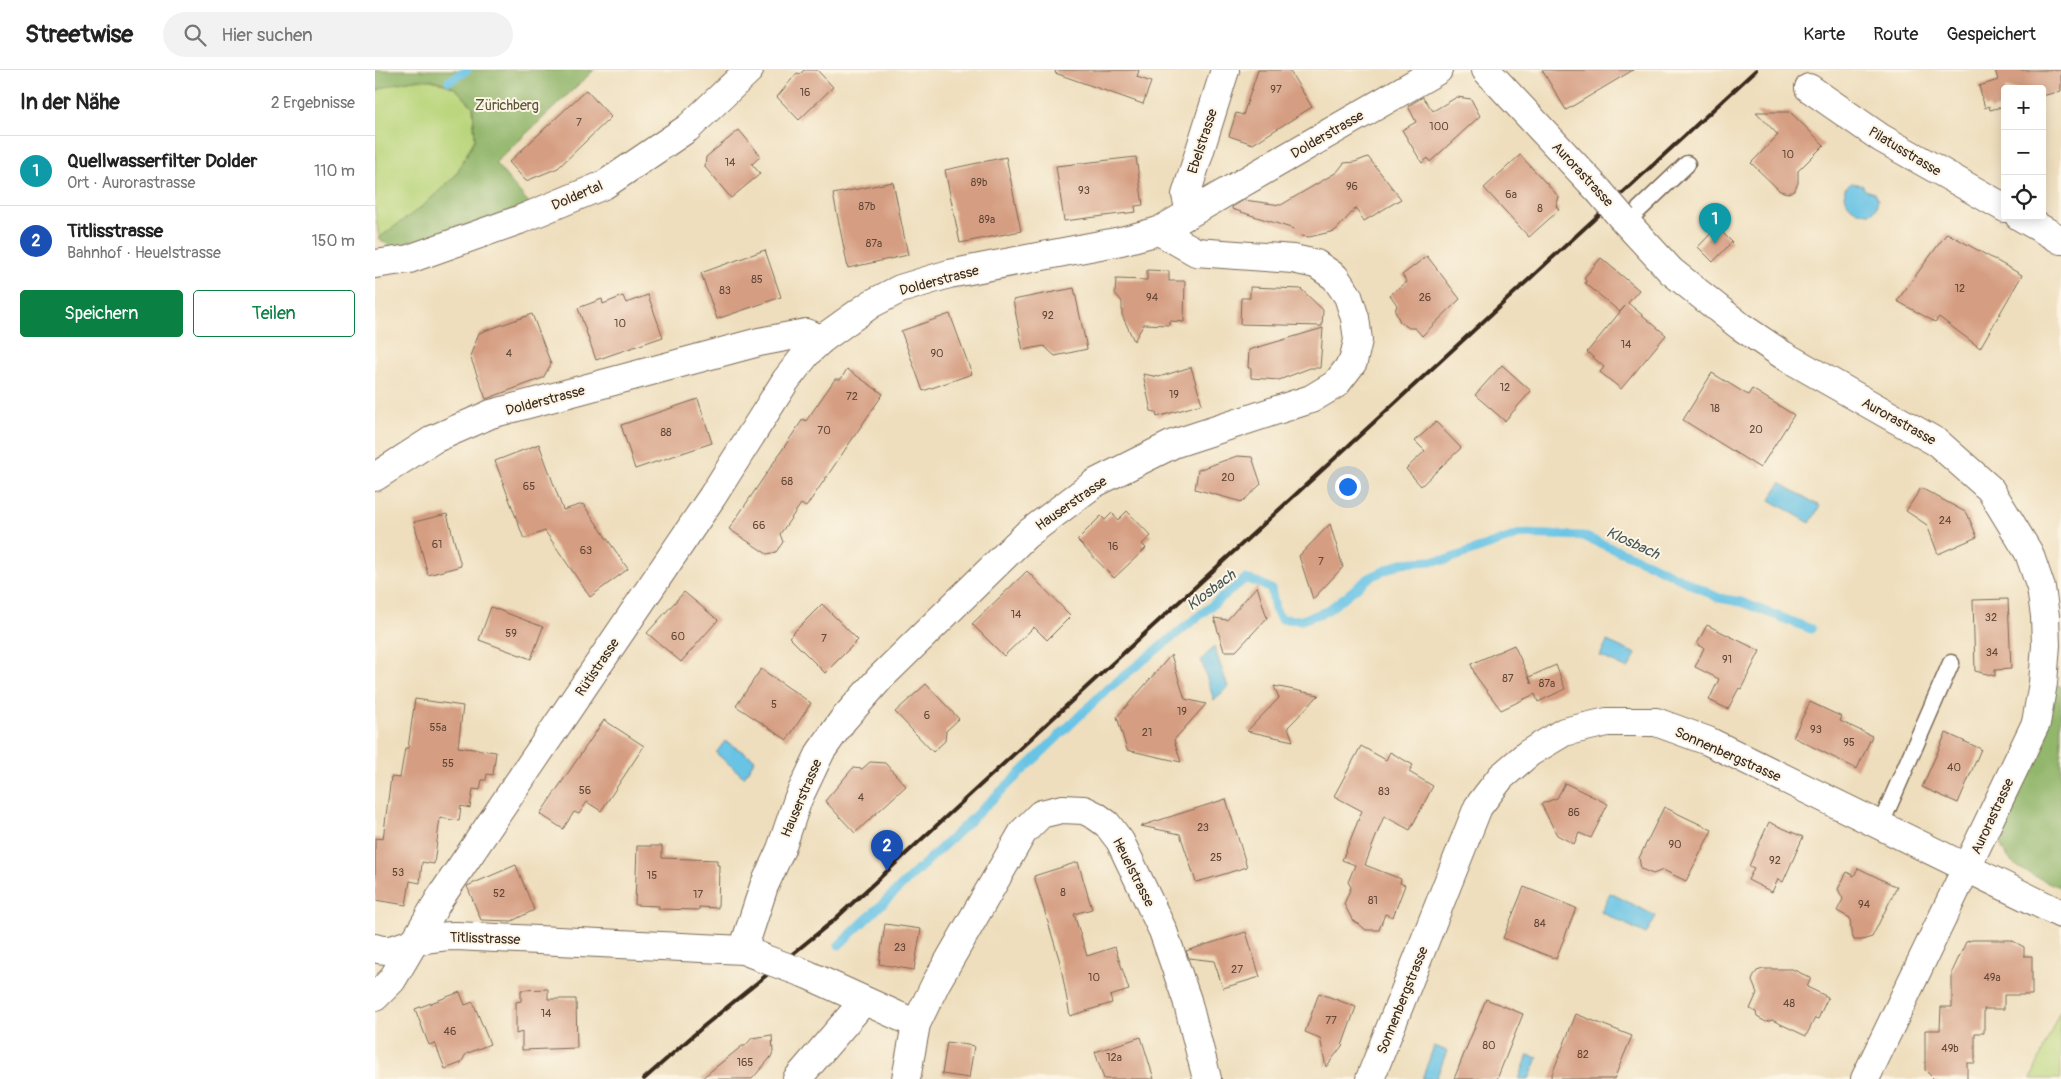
<!DOCTYPE html>
<html lang="de">
<meta charset="utf-8">
<style>
:root{--surface:#fff;--page:#f2f2f2;--text:#222;--muted:#767676;--line:#e0e0e0;--accent:#0b8043}
body{margin:0;font-family:Pangolin,sans-serif;background:var(--page);color:var(--text)}
.controls{position:absolute;right:15px;top:15px;display:grid;overflow:hidden;border-radius:5px;box-shadow:0 2px 12px #0003}
.controls button{width:45px;height:45px;display:grid;place-items:center;padding:0;border:0;border-bottom:1px solid var(--line);background:var(--surface);color:var(--text);font:25px sans-serif}
.you{position:absolute;left:972px;top:416px;width:18px;height:18px;margin:-12px;border:4px solid #fff;border-radius:50%;background:#1a73e8;box-shadow:0 0 0 8px #1a73e833}
.badge{display:grid;place-items:center;width:32px;height:32px;border-radius:50%;background:var(--accent);color:#fff;font-size:16px;font-weight:700}
.pin{position:absolute;translate:-50% -41px;filter:drop-shadow(0 1px 2px #0008)}
.pin::after{content:'';position:absolute;top:26px;width:18px;height:15px;background:inherit;clip-path:polygon(0 0,100% 0,50% 100%)}
.list{margin:0;padding:0;list-style:none}
h2{display:flex;justify-content:space-between;align-items:center;height:65px;margin:0;padding:0 20px;font-size:21px}
h2 small{font-size:16px;font-weight:400;color:var(--muted)}
.list li{display:grid;grid-template-columns:32px 1fr auto;gap:15px;align-items:center;box-sizing:border-box;height:70px;padding:0 20px;border-top:1px solid var(--line)}
.list b{display:block;font-size:19px;white-space:nowrap}
.list p{margin:0;font-size:16px;white-space:nowrap;color:var(--muted)}
.list em{font-size:16px;font-style:normal;color:var(--muted)}
.actions{display:flex;gap:10px;padding:15px 20px}
.actions a{flex:1;padding:11px 0;border:1px solid var(--accent);border-radius:5px;text-align:center;font-size:18px;color:var(--accent)}
.actions .main{background:var(--accent);color:#fff}
.icon{flex:none;width:28px;height:28px;fill:none;stroke:currentColor;stroke-width:2;stroke-linecap:round;stroke-linejoin:round}
.map{position:relative;flex:none;width:1686px;height:1009px;overflow:hidden}
header{display:flex;align-items:center;gap:30px;box-sizing:border-box;height:70px;padding:0 25px;background:var(--surface);border-bottom:1px solid var(--line)}
header strong{font-size:24px}
nav{display:flex;gap:28px;margin-inline-start:auto;font-size:18px}
.search{width:350px;height:45px;background:var(--page);display:flex;align-items:center;gap:12px;box-sizing:border-box;padding:0 18px;border-radius:28px;color:var(--muted);font-size:19px}
main{display:flex}
aside{flex:1;background:var(--surface)}
.map>svg:first-child{display:block}
.green{fill:#b9d57c;stroke:#7a804d}
.forest{fill:#92b66c;stroke:#667045}
.water{fill:#67c3e5;stroke:#517682}
.lines{fill:none;stroke-linecap:round;stroke-linejoin:round}
.stream{stroke:#67c3e5;stroke-width:9}
.building{fill:#d59e82}
.lane-casing{stroke:#7a6956;stroke-width:19}
.street-casing{stroke:#7a6956;stroke-width:30}
.lane{stroke:#fff;stroke-width:16}
.street{stroke:#fff;stroke-width:28}
.rail{stroke:#3b2a1e;stroke-width:4}
.street-bridge-casing{stroke:#7a6956;stroke-width:30;stroke-linecap:butt}
.street-bridge{stroke:#fff;stroke-width:28}
.labels{text-anchor:middle;stroke-width:4;stroke-linejoin:round;paint-order:stroke}
.number-label{font-size:11px;fill:#624737}
.park-label{font-size:14px;fill:#5a5536;stroke:#fcf5e5}
.street-label{font-size:14px;fill:#3b2a1e;stroke:#fcf5e5}
.water-label{font-size:15px;font-style:italic;fill:#48585a;stroke:#fcf5e5}
</style>
<header>
<strong>Streetwise</strong>
<div class="search"><svg class="icon" aria-label="search" viewBox="0 0 24 24"><circle cx="10" cy="10" r="6"/><path d="M15 15l6 6"/></svg>Hier suchen</div>
<nav><a>Karte</a><a>Route</a><a>Gespeichert</a></nav>
</header>
<main>
<aside>
<h2>In der Nähe<small>2 Ergebnisse</small></h2>
<ul class="list">
<li><span class="badge" style="background:#0f9aa8">1</span><div><b>Quellwasserfilter Dolder</b><p>Ort · Aurorastrasse</p></div><em>110 m</em></li>
<li><span class="badge" style="background:#1a4fb4">2</span><div><b>Titlisstrasse</b><p>Bahnhof · Heuelstrasse</p></div><em>150 m</em></li>
</ul>
<div class="actions"><a class="main">Speichern</a><a>Teilen</a></div>
</aside>
<div class="map">
<svg width="1686" height="1009" viewBox="0 0 1686 1009">
<rect width="100%" height="100%" fill="#fcf5e5"/>
<filter id="ink" filterUnits="userSpaceOnUse"><feTurbulence type="fractalNoise" baseFrequency=".02" numOctaves="2"/><feDisplacementMap in="SourceGraphic" scale="10" xChannelSelector="R" yChannelSelector="G"/><feConvolveMatrix kernelMatrix="1 2 1 2 8 2 1 2 1" color-interpolation-filters="sRGB"/></filter>
<filter id="wash" filterUnits="userSpaceOnUse"><feTurbulence type="fractalNoise" baseFrequency=".0096" numOctaves="4" result="noise"/><feDisplacementMap in="SourceGraphic" scale="20" xChannelSelector="R" yChannelSelector="G"/><feGaussianBlur stdDeviation="1.12" result="paint"/><feColorMatrix in="noise" values="0 0 0 0 0 0 0 0 0 0 0 0 0 0 0 0 0 1.4 0 .05"/><feComposite in="paint" operator="in"/></filter>
<g filter="url(#wash)">
<rect width="100%" height="100%" fill="#eedebd"/>
<!-- green -->
<g class="green">
<path d="M51,8L80,18L98,37L100,69L80,106L49,135L4,168L0,140V21L20,13Z"/>
<path d="M1685,940L1686,1009H1656Z"/>
</g>
<!-- forest -->
<g class="forest">
<path d="M0,0H219L120,93L155,134L18,180L4,168L49,135L80,106L100,69L98,37C92,31 86,22 79,18C53,3 26,11 0,21Z"/>
<path d="M1677,614L1686,616V818C1655,803 1623,797 1623,756Z"/>
</g>
<!-- water -->
<g class="water">
<path d="M1477,113L1487,115L1490,120L1500,123L1503,129L1501,139L1496,143C1480,143 1468,135 1470,118Z"/>
<path d="M1405,413L1445,436L1435,453L1395,430Z"/>
<path d="M1232,571L1261,584L1253,599L1225,586Z"/>
<path d="M839,577L853,617L839,630L826,590Z"/>
<path d="M350,671L380,689L369,707L341,683Z"/>
<path d="M1235,823L1281,846L1271,864L1226,842Z"/>
<path d="M1059,976L1072,981L1061,1009H1047Z"/>
<path d="M1153,985L1163,988L1154,1009H1144Z"/>
</g>
<g class="lines">
<!-- stream -->
<g class="stream">
<path d="M74,11L92,0"/>
<path d="M464,875L662,687L730,621L870,509L882,512L896,519L900,539L906,549L927,550L952,541L994,508L1026,493L1071,490L1145,464L1208,466L1275,494L1344,528L1366,532L1436,559"/>
</g>
</g>
<g id="blocks">
<!-- building -->
<g class="building">
<path d="M429,0H442L458,17L424,50L402,27L422,3L425,4Z"/>
<path d="M681,0H764L762,7L776,12L768,34L680,3Z"/>
<path d="M883,0H914L937,37L878,74L854,66L861,43L868,45Z"/>
<path d="M1167,0H1258L1191,40Z"/>
<path d="M1620,0H1686V21L1667,26V19H1630V36L1615,40L1614,36L1610,38L1604,16L1623,10Z"/>
<path d="M211,20L236,47L183,98L151,111L134,92Z"/>
<path d="M1048,27L1058,41L1082,27L1096,29L1105,46L1055,92L1053,88L1047,93L1027,60L1041,52L1033,36Z"/>
<path d="M1381,42H1415L1449,75L1423,101V113L1419,121L1413,123L1405,121L1376,93L1403,65Z"/>
<path d="M364,60L386,86L377,94L385,104L356,128L330,97L331,87Z"/>
<path d="M1145,85L1184,127L1181,136L1184,140L1154,167L1109,118Z"/>
<path d="M631,87L646,161L585,173L570,100Z"/>
<path d="M761,87L768,135L760,136L761,142L689,151L681,96Z"/>
<path d="M993,87L1026,129L989,151L981,138L960,161L934,167L926,166L919,159L857,139V137L869,130L906,135L962,102L969,93L980,92Z"/>
<path d="M518,112L533,185L473,198L458,124Z"/>
<path d="M1342,157L1357,172L1338,192L1323,177Z"/>
<path d="M1572,163L1647,205L1605,278L1564,247L1560,252L1522,231Z"/>
<path d="M390,180L406,227L342,249L326,203Z"/>
<path d="M1052,186L1085,229L1047,266L1040,258H1034L1025,252L1020,241L1022,235L1015,225L1032,212L1027,205Z"/>
<path d="M1226,188L1264,220L1253,233L1291,265L1246,319L1225,302L1229,297L1212,282L1250,236L1245,242L1210,213L1211,211L1209,208Z"/>
<path d="M772,200L794,201V211H810L809,252L795,251V255L769,254L759,271L747,245V232L740,223L741,209L772,210Z"/>
<path d="M875,217L926,219L948,240L947,256L865,254L866,228H875Z"/>
<path d="M699,218L712,279L680,286L669,276L648,280L638,230Z"/>
<path d="M273,225L288,267L221,290L203,238L227,229L228,234L248,226L251,233Z"/>
<path d="M157,244L176,294L168,308L111,329L95,286L104,263Z"/>
<path d="M575,244L597,304L548,321L526,261Z"/>
<path d="M948,258L945,298H935L904,310L876,308V298H873L874,280Z"/>
<path d="M1127,295L1156,321L1130,351L1100,325Z"/>
<path d="M816,297L827,334L782,347L781,342L776,341L768,304L784,307Z"/>
<path d="M472,299L508,324L431,437L426,434L405,464L408,472L401,482L392,484L354,459L428,349L431,351L460,309H466Z"/>
<path d="M1337,303L1373,325L1377,319L1419,345L1385,398L1308,350Z"/>
<path d="M323,329L337,373L260,399L246,355Z"/>
<path d="M1061,352L1086,378L1046,416L1031,399L1050,381L1040,371Z"/>
<path d="M164,374L188,440L208,434L253,499L215,527L170,461L149,469L120,391Z"/>
<path d="M862,386L877,387L886,414L867,432L820,419L823,400Z"/>
<path d="M1546,418L1592,443L1602,467L1563,484L1552,455L1531,441Z"/>
<path d="M752,441L776,466L767,474L771,478L739,508L702,470L726,446L730,450L737,443L743,450Z"/>
<path d="M72,444L86,496L53,505L39,452Z"/>
<path d="M955,454L968,497L938,529L924,486Z"/>
<path d="M652,501L696,546L672,570L659,557L629,586L597,554Z"/>
<path d="M882,516L892,548L861,581H849L839,548L852,550Z"/>
<path d="M309,522L343,550L306,592L272,563Z"/>
<path d="M1633,529L1636,599L1620,600V606L1600,601L1598,530Z"/>
<path d="M447,534L483,570L450,603L414,567Z"/>
<path d="M116,537L168,557L156,589L104,570Z"/>
<path d="M1332,555L1385,581L1366,619L1364,618L1353,639L1334,630L1344,609L1320,597L1329,578L1322,574Z"/>
<path d="M1139,575L1157,614L1154,607L1181,595L1190,619L1163,632L1160,624L1126,640L1100,605L1096,594Z"/>
<path d="M796,585L810,629L831,634L799,670L806,692L752,680L742,647Z"/>
<path d="M386,599L436,633L412,670L361,636Z"/>
<path d="M551,614L584,649L571,661L570,671L558,682L520,642Z"/>
<path d="M899,616L944,625L913,657L918,671L872,661L904,628Z"/>
<path d="M40,629L88,636L83,677L121,682L118,705L112,704L111,710H107L105,720L98,719L95,738L86,736L84,751L65,748L59,794L47,792L45,813L35,811L31,835L0,830V768L8,769L16,707L25,708L30,678H33Z"/>
<path d="M1435,632L1467,647L1465,651L1497,666L1482,699L1418,667Z"/>
<path d="M229,650L269,676L226,741L212,732L204,744L199,742L188,759L165,744Z"/>
<path d="M1571,663L1606,679L1583,733L1547,717Z"/>
<path d="M986,676L1011,690L1015,682L1038,695L1034,702L1058,716L1035,760L1009,746L990,795L1026,809L1025,813L1030,815L1018,847L1010,844L1004,860H991L985,855L978,851L969,834L976,817L973,812L980,795L967,790L987,741L959,726Z"/>
<path d="M495,692L510,693L531,716L480,763L450,731L478,698L487,699Z"/>
<path d="M1190,713L1233,734L1216,768L1204,763L1199,774L1182,765L1166,734L1182,728Z"/>
<path d="M851,729L872,797L833,809L821,812L805,764L766,756Z"/>
<path d="M1289,737L1337,760L1311,811L1288,800L1278,804L1266,799L1264,788Z"/>
<path d="M1394,752L1428,767L1408,812L1403,809L1397,822L1373,810L1379,798L1374,796Z"/>
<path d="M262,776H287V788L342,790V795H344L343,838L324,837V840L284,839V836L260,835Z"/>
<path d="M703,792L717,839L699,844L712,886L740,877L754,920L735,926L737,933L695,946L685,892L659,806Z"/>
<path d="M141,795L159,840L137,851L106,850L92,816Z"/>
<path d="M1483,798L1522,817L1497,867L1487,870H1479L1476,862L1475,848L1462,841L1468,829L1463,819L1472,802L1479,806Z"/>
<path d="M1149,817L1201,838L1181,889L1128,868Z"/>
<path d="M510,854L546,859L539,900L504,894Z"/>
<path d="M871,862L885,907L848,918L839,891L814,888L811,881Z"/>
<path d="M1597,870H1636L1649,877V886H1657V925H1629V939H1609V963H1600V993H1592V1009H1559L1550,1000V960H1565L1566,937H1577V902L1591,872Z"/>
<path d="M1388,899H1417L1436,908L1432,917L1453,927L1443,949L1440,948L1431,966L1397,950L1391,952L1382,947L1381,942L1375,939L1382,923L1377,911L1379,905L1382,901Z"/>
<path d="M173,919V929H201L202,978L147,980V962L141,964V932L146,931V920Z"/>
<path d="M85,922L90,935L98,932L115,974L91,984L86,993L70,999L60,973L54,975L40,939Z"/>
<path d="M944,923L981,937L967,976L951,997L945,968L930,962Z"/>
<path d="M1111,929L1148,944L1122,1009H1079Z"/>
<path d="M1201,944L1257,966L1239,1009H1175Z"/>
<path d="M397,965L398,982L396,987L377,1009H326L367,976H370L377,968Z"/>
<path d="M766,967L779,1009H729L720,982Z"/>
<path d="M572,972L599,976L594,1008L567,1004Z"/>
</g>
</g>
</g>
<g filter="url(#ink)">
<use href="#blocks" fill-opacity="0" stroke="#7a6956" stroke-width="1"/>
<g class="lines">
<defs>
<g id="lane">
<path d="M1252,151L1312,94"/>
<path d="M1505,756L1576,593"/>
</g>
<g id="street">
<path d="M1111,0L1224,121"/>
<path d="M1434,18L1506,68L1630,138"/>
<path d="M815,142L811,125L850,0"/>
<path d="M1644,146L1686,170"/>
<path d="M1248,149L1296,201L1365,256L1408,285L1563,373L1615,419L1654,483L1666,518L1670,546L1671,575L1668,613L1661,653L1490,1009"/>
<path d="M0,194L34,189L144,150L229,115L313,58L374,0"/>
<path d="M0,407L59,369L116,344L384,272L431,263L447,269"/>
<path d="M0,878C15,884 28,875 42,871C55,868 68,866 81,866L368,880L386,887"/>
<path d="M368,880L389,816L406,779L423,729L446,681L468,650L506,607L651,465L720,413L798,374L936,329L961,314L978,292L983,270L980,248L973,226L960,207L941,194L918,189L821,182L784,161"/>
<path d="M431,904L541,954"/>
<path d="M0,927L17,910L65,828L337,427L411,310L433,282L447,269L496,234L525,219L574,204L746,171L784,161L1063,0"/>
<path d="M422,1009L489,931"/>
<path d="M531,1009L541,954L561,913L648,762L666,744L687,739L709,740L721,746L732,754L745,771L788,861L812,930L832,1009"/>
<path d="M995,1009L1103,737L1126,707L1154,683L1189,662L1232,652H1281L1333,671L1686,844"/>
</g>
</defs>
<!-- lane casing -->
<use href="#lane" class="lane-casing"/>
<!-- street casing -->
<use href="#street" class="street-casing"/>
<!-- lane -->
<use href="#lane" class="lane"/>
<!-- street -->
<use href="#street" class="street"/>
<!-- rail -->
<path class="rail" d="M269,1009L329,956L458,851L1381,0"/>
<defs>
<g id="street-bridge">
<path d="M1224,121L1248,149"/>
<path d="M387,888L431,904"/>
</g>
</defs>
<!-- street-bridge casing -->
<use href="#street-bridge" class="street-bridge-casing"/>
<!-- street-bridge -->
<use href="#street-bridge" class="street-bridge"/>
</g>
</g>
<g class="labels">
<!-- number labels -->
<g class="number-label">
<text x="901" y="23">97</text>
<text x="430" y="26">16</text>
<text x="204" y="56">7</text>
<text x="1064" y="60">100</text>
<text x="1413" y="88">10</text>
<text x="355" y="96">14</text>
<text x="604" y="116">89b</text>
<text x="977" y="120">96</text>
<text x="709" y="124">93</text>
<text x="1136" y="128">6a</text>
<text x="492" y="140">87b</text>
<text x="1165" y="142">8</text>
<text x="612" y="153">89a</text>
<text x="499" y="177">87a</text>
<text x="382" y="213">85</text>
<text x="1585" y="222">12</text>
<text x="350" y="224">83</text>
<text x="777" y="231">94</text>
<text x="1050" y="231">26</text>
<text x="673" y="249">92</text>
<text x="245" y="257">10</text>
<text x="1251" y="278">14</text>
<text x="134" y="287">4</text>
<text x="562" y="287">90</text>
<text x="1130" y="321">12</text>
<text x="799" y="328">19</text>
<text x="477" y="330">72</text>
<text x="1340" y="342">18</text>
<text x="1381" y="363">20</text>
<text x="449" y="364">70</text>
<text x="291" y="366">88</text>
<text x="853" y="411">20</text>
<text x="412" y="415">68</text>
<text x="154" y="420">65</text>
<text x="1570" y="454">24</text>
<text x="384" y="459">66</text>
<text x="62" y="478">61</text>
<text x="738" y="480">16</text>
<text x="211" y="484">63</text>
<text x="946" y="495">7</text>
<text x="641" y="548">14</text>
<text x="1616" y="551">32</text>
<text x="136" y="567">59</text>
<text x="303" y="570">60</text>
<text x="449" y="572">7</text>
<text x="1617" y="586">34</text>
<text x="1352" y="593">91</text>
<text x="1133" y="612">87</text>
<text x="1172" y="617">87a</text>
<text x="399" y="638">5</text>
<text x="807" y="645">19</text>
<text x="552" y="649">6</text>
<text x="63" y="661">55a</text>
<text x="1441" y="663">93</text>
<text x="772" y="666">21</text>
<text x="1474" y="676">95</text>
<text x="73" y="697">55</text>
<text x="1579" y="701">40</text>
<text x="210" y="724">56</text>
<text x="1009" y="725">83</text>
<text x="486" y="731">4</text>
<text x="1199" y="746">86</text>
<text x="828" y="761">23</text>
<text x="1300" y="778">90</text>
<text x="841" y="791">25</text>
<text x="1400" y="794">92</text>
<text x="23" y="806">53</text>
<text x="277" y="809">15</text>
<text x="688" y="826">8</text>
<text x="124" y="827">52</text>
<text x="323" y="828">17</text>
<text x="998" y="834">81</text>
<text x="1489" y="838">94</text>
<text x="1165" y="857">84</text>
<text x="525" y="881">23</text>
<text x="862" y="903">27</text>
<text x="719" y="911">10</text>
<text x="1617" y="911">49a</text>
<text x="1414" y="937">48</text>
<text x="171" y="947">14</text>
<text x="956" y="954">77</text>
<text x="75" y="965">46</text>
<text x="1114" y="979">80</text>
<text x="1575" y="982">49b</text>
<text x="1208" y="988">82</text>
<text x="739" y="991">12a</text>
<text x="370" y="996">165</text>
</g>
<!-- park labels -->
<g class="park-label">
<text x="132" y="40">Zürichberg</text>
</g>
<!-- street labels -->
<g class="street-label">
<text transform="translate(952 64) rotate(-30)" y="5">Dolderstrasse</text>
<text transform="translate(827 71) rotate(-72)" y="5">Ebelstrasse</text>
<text transform="translate(1530 81) rotate(31)" y="5">Pilatusstrasse</text>
<text transform="translate(1208 104) rotate(47)" y="5">Aurorastrasse</text>
<text transform="translate(202 125) rotate(-23)" y="5">Doldertal</text>
<text transform="translate(564 210) rotate(-15)" y="5">Dolderstrasse</text>
<text transform="translate(170 330) rotate(-15)" y="5">Dolderstrasse</text>
<text transform="translate(1524 351) rotate(29)" y="5">Aurorastrasse</text>
<text transform="translate(696 433) rotate(-35)" y="5">Hauserstrasse</text>
<text transform="translate(222 597) rotate(-56)" y="5">Rütistrasse</text>
<text transform="translate(1353 684) rotate(24)" y="5">Sonnenbergstrasse</text>
<text transform="translate(426 728) rotate(-67)" y="5">Hauserstrasse</text>
<text transform="translate(1617 746) rotate(-65)" y="5">Aurorastrasse</text>
<text transform="translate(759 802) rotate(63)" y="5">Heuelstrasse</text>
<text transform="translate(110 868) rotate(2)" y="5">Titlisstrasse</text>
<text transform="translate(1027 930) rotate(-68)" y="5">Sonnenbergstrasse</text>
</g>
<!-- water labels -->
<g class="water-label">
<text transform="translate(1258 473) rotate(25)" y="5">Klosbach</text>
<text transform="translate(836 520) rotate(-37)" y="5">Klosbach</text>
</g>
</g>
</svg>
<div class="controls">
<button>+</button>
<button>−</button>
<button><svg class="icon" aria-label="locate" viewBox="0 0 24 24"><circle cx="12" cy="12" r="6"/><path d="M12 2v4M12 18v4M2 12h4M18 12h4"/></svg></button>
</div>
<div class="you"></div>
<div class="pin badge" style="left:1340px;top:174px;background:#0f9aa8">1</div>
<div class="pin badge" style="left:512px;top:801px;background:#1a4fb4">2</div>
</div>
</main>
